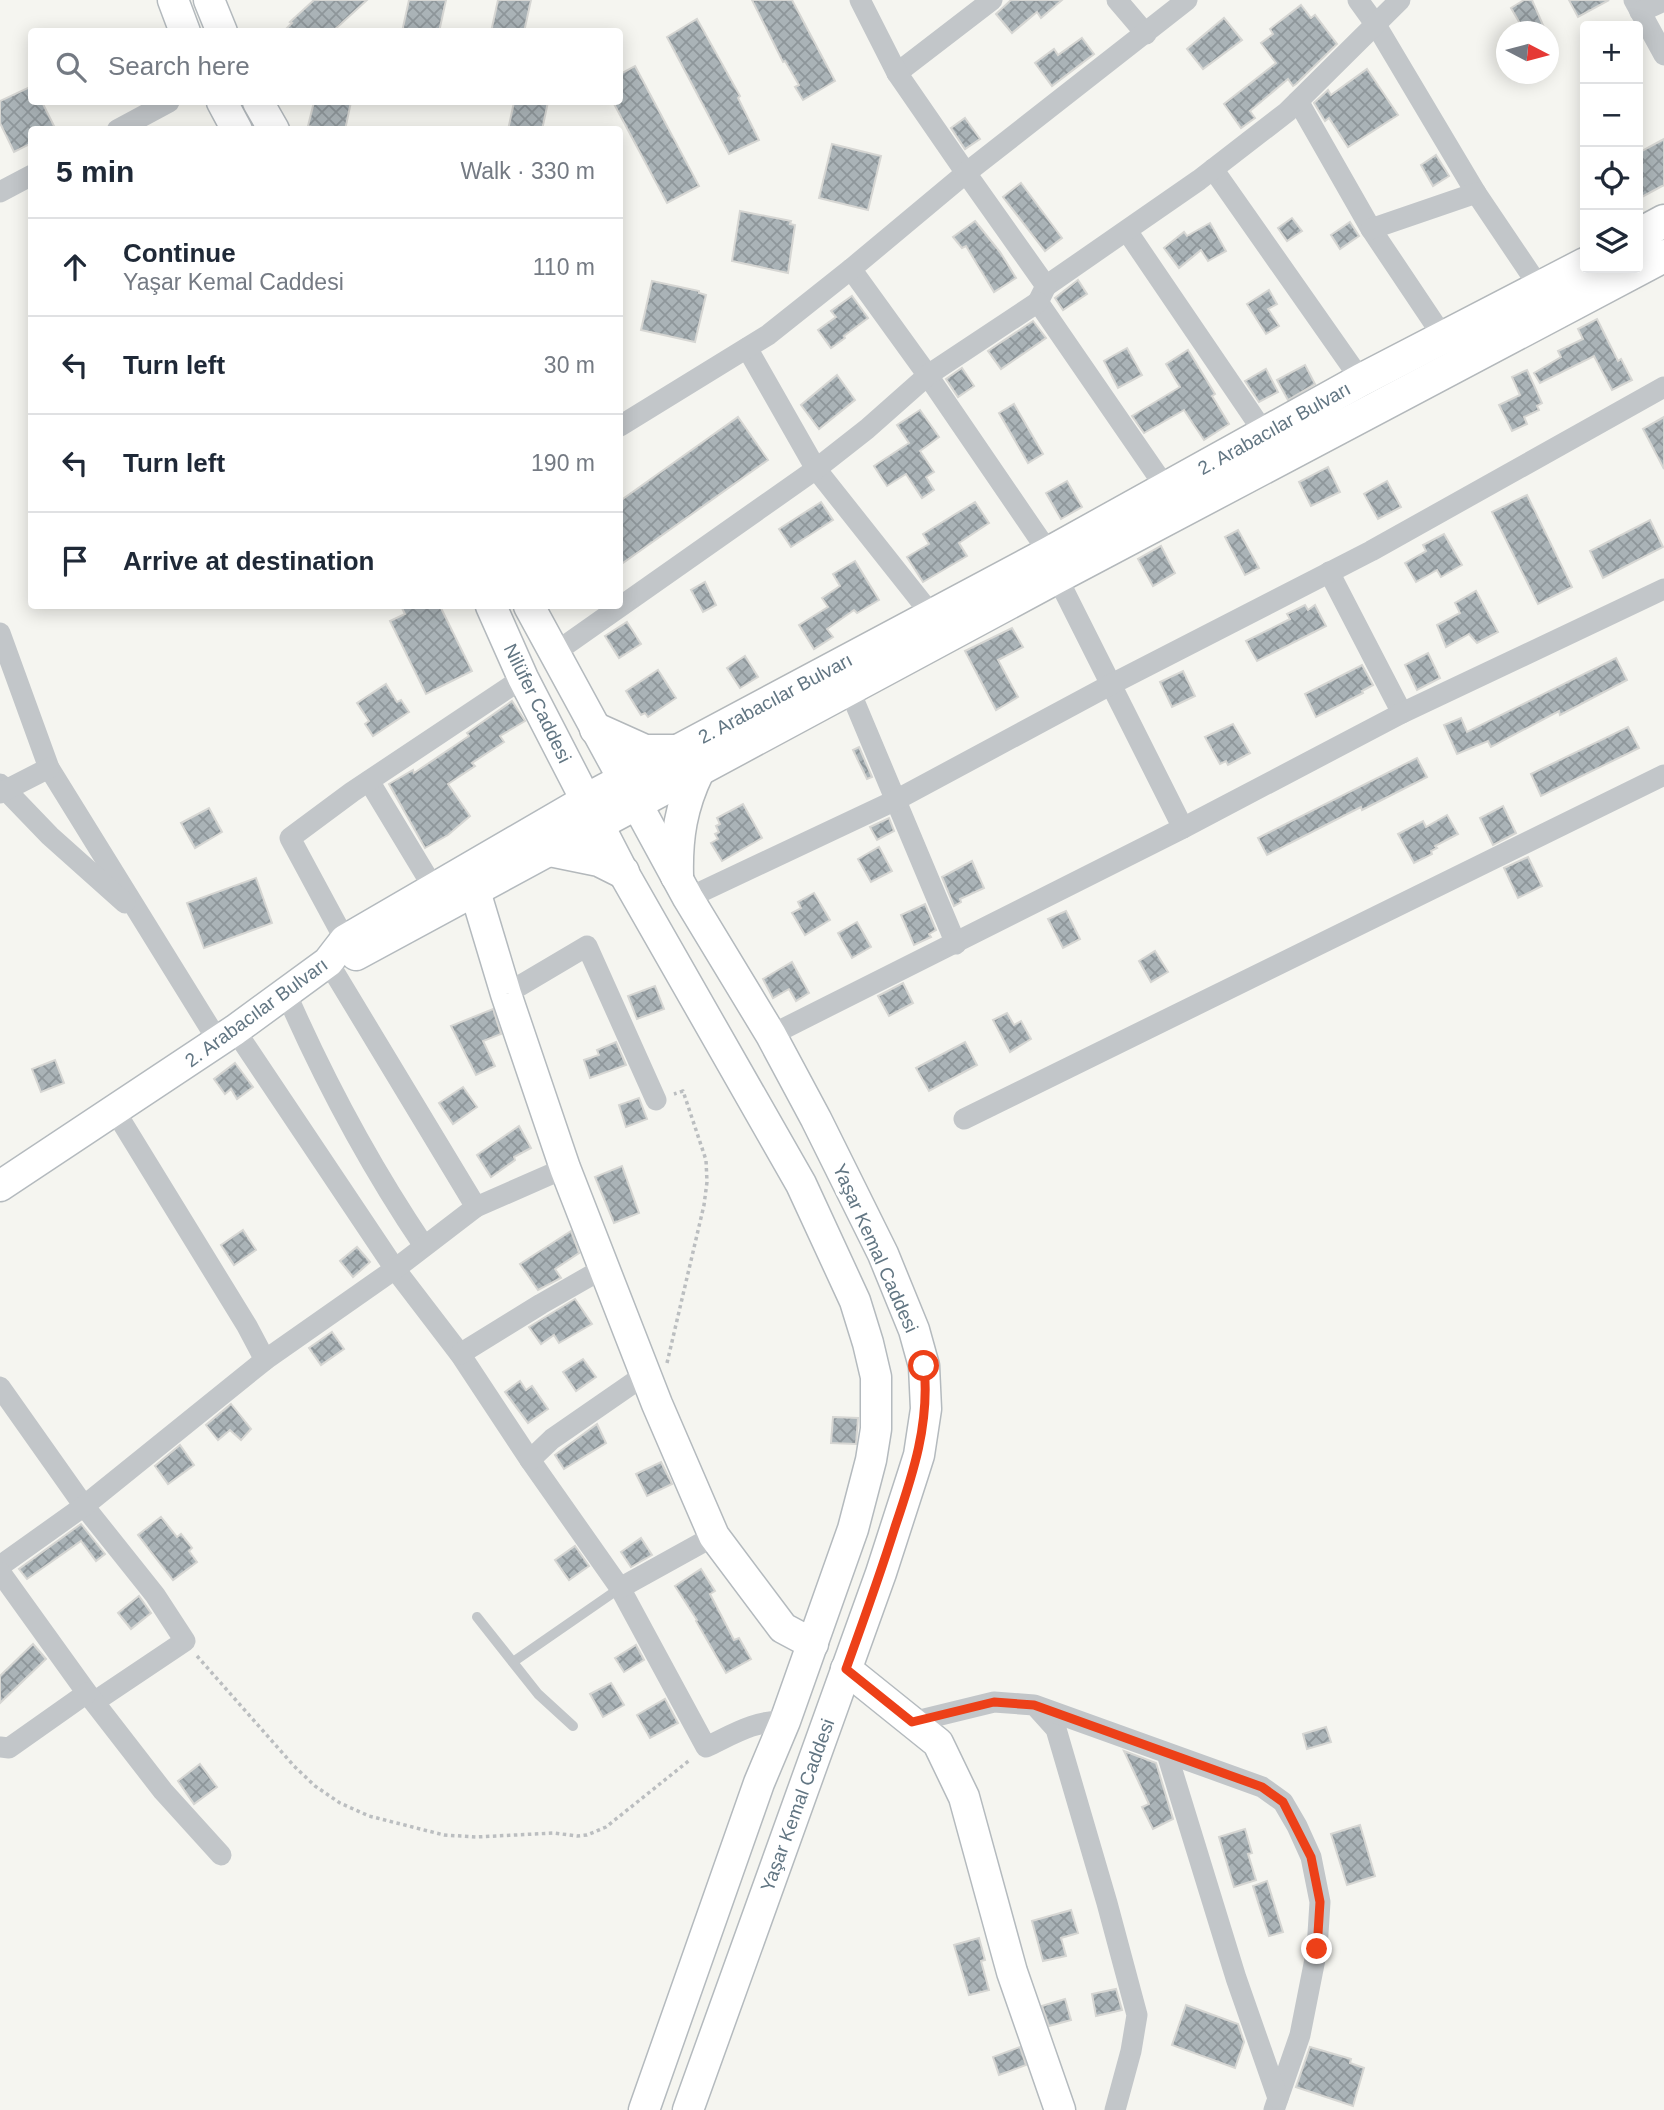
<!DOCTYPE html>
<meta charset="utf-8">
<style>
:root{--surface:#fff;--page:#f6f6f7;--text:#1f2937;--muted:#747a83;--line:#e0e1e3}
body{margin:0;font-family:Arial,sans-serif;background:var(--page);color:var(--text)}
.controls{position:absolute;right:21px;top:21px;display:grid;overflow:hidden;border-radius:7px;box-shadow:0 4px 18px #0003}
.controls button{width:63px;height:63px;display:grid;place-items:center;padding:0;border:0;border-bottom:2px solid var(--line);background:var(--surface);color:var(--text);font:35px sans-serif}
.compass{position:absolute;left:1496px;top:21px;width:63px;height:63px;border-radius:50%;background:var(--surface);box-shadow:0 4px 18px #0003;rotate:96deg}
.stop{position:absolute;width:21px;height:21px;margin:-16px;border:5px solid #ed4018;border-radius:50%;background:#fff}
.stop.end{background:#ed4018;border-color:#fff;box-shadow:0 2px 7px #0008}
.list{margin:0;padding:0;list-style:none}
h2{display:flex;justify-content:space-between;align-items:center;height:91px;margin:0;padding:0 28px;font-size:30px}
h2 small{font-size:23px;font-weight:400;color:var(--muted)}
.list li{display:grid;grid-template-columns:46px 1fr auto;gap:21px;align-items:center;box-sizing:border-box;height:98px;padding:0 28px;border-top:2px solid var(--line)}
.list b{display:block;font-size:26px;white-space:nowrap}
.list p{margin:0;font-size:23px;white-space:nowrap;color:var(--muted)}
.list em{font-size:23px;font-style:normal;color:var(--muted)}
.icon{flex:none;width:38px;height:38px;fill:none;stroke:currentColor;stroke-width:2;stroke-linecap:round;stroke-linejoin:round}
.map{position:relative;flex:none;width:1664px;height:2110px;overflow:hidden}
.search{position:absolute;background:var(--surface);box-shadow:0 4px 18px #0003;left:28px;top:28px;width:595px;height:77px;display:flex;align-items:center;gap:18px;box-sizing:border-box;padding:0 24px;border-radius:7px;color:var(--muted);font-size:26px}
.panel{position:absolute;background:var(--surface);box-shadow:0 4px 18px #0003;left:28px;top:126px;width:595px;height:483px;border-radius:7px}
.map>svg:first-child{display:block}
.building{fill:url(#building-cross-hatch);stroke:#d6d6d3;stroke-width:2}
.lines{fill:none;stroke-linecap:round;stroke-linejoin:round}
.secondary-casing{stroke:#b4babe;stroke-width:33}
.primary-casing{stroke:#b3b8bb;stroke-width:35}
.path{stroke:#bbbec0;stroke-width:3.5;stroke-dasharray:3.5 3.5;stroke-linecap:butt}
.lane{stroke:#c2c6c9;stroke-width:10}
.street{stroke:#c2c6c9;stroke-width:21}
.secondary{stroke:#fff;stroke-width:30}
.primary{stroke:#fff;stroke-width:32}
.route{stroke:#ed4018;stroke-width:9}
.labels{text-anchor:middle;stroke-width:7;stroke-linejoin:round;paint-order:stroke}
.street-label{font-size:19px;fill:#627683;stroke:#fff}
</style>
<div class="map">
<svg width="1664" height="2110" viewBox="0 0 1664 2110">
<defs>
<pattern id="building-cross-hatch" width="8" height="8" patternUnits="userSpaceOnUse" patternTransform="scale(1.75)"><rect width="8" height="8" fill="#aab3b7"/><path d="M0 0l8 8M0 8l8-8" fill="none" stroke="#8e969a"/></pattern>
</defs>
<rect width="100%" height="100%" fill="#f5f5f0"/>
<!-- building -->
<g class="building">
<path d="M314,0H367L332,32H283L292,23L290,22Z"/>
<path d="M409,0H446L439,32H402Z"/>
<path d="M498,0H531L524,32H491Z"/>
<path d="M752,0H792L835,81L803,100L795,87L799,85L785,61L783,62Z"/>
<path d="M1011,0H1062L1041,18L1037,12L1012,33L996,14Z"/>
<path d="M1524,0H1532L1546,32H1525L1511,8Z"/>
<path d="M1569,0H1609L1578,17Z"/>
<path d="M1301,5L1311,18L1315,15L1337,44L1296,84L1293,86L1288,79L1250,111L1255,118L1241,128L1224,104L1276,63L1261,43L1273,34L1270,29Z"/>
<path d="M1224,18L1242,40L1203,69L1187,49Z"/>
<path d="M697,19L740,96L738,98L759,140L729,154L667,37Z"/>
<path d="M1082,38L1094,54L1052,86L1035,63L1054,49L1058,55Z"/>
<path d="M635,66L699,186L667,203L613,102H620V74Z"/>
<path d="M1367,69L1398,115L1348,147L1329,118L1325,121L1314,103L1328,90L1331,95Z"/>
<path d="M32,86V102H42L56,130H32V143L14,152L0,123V101Z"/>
<path d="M314,102H351L345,130H323L308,126Z"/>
<path d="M514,102H548L542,130H508Z"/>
<path d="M965,118L980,139L965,149L951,128Z"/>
<path d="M1664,139V185L1638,199V153Z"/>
<path d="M832,144L881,156L868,210L819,198Z"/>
<path d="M1436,155L1449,176L1433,186L1421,165Z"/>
<path d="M1021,183L1062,238L1045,251L1003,197Z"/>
<path d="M740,211L791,221L790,224L795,225L788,273L732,261Z"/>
<path d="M1292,218L1302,231L1287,241L1278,228Z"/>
<path d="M975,221L1000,252L1016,278L994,292L966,246L962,248L953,237Z"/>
<path d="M1350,222L1359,236L1340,249L1331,235Z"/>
<path d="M1210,223L1226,251L1208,261L1201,250L1179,268L1164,248L1184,232L1187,236Z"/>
<path d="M1078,280L1087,294L1063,310L1055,298Z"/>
<path d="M652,281L699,291V293L706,295L695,342L641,330Z"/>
<path d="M1269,290L1277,304L1268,309L1279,326L1266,334L1247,304Z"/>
<path d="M852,296L868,318L844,336L845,338L831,348L818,330L836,317L831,311Z"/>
<path d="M1597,319L1618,361L1621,359L1632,380L1612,390L1594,356L1540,383L1534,373L1561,357L1558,351L1583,339L1578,329Z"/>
<path d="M1033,321L1046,338L1001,369L988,351Z"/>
<path d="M1127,348L1142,375L1118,388L1104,361Z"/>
<path d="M1188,350L1215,394L1212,396L1229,424L1204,440L1184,410L1144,433L1132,416L1180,387L1166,364Z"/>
<path d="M1305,365L1315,384L1288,400L1277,380Z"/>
<path d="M962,368L974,386L958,397L946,379Z"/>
<path d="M1266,369L1278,392L1259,402L1245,381Z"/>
<path d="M1527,370L1542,403L1537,406L1539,410L1524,417L1527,424L1512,431L1499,405L1520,395L1512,377Z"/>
<path d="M837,375L855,400L819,429L801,405Z"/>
<path d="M1014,404L1043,454L1028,463L999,413Z"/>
<path d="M920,410L939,437L920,451L934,472L926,477L934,490L922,498L906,474L887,486L874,466L909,443L897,425Z"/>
<path d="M738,417L768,460L620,565V501Z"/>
<path d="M1664,417V469L1643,429Z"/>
<path d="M1328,467L1340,492L1311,506L1299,482Z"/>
<path d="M1067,481L1082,507L1061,519L1046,493Z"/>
<path d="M1387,481L1401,507L1378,519L1364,494Z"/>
<path d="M1527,495L1572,587L1538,604L1492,512Z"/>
<path d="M821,502L833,520L791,547L779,529Z"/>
<path d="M975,502L989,523L959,543L967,556L923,582L907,557L929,544L923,534Z"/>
<path d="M1650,520L1663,547L1603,578L1590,551Z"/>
<path d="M1238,530L1259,568L1245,575L1225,537Z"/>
<path d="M1444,534L1462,565L1441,577L1437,570L1416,582L1405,563L1426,551L1423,545Z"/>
<path d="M1161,546L1175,573L1153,586L1138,559Z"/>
<path d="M855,561L879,600L857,613L854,610L827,629L833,637L814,649L799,625L828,607L822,598L840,586L833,574Z"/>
<path d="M705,582L716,605L703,612L691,590Z"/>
<path d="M1476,591L1498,632L1477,643L1469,634L1446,647L1437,625L1460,613L1455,603Z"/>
<path d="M1305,605L1308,610L1315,605L1326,626L1257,661L1246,641L1290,619L1287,614Z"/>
<path d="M401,606H440L472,671L426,694L390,621L405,614Z"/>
<path d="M627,622L641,644L619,658L605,636Z"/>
<path d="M1012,628L1023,647L998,660L1018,697L996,710L965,651Z"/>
<path d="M1428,653L1440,678L1417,690L1405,665Z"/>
<path d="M745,656L758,677L740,688L727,668Z"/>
<path d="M1616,658L1627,680L1560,715L1559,711L1491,747L1488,741L1457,754L1444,725L1461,718L1467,732Z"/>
<path d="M1362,665L1373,685L1362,691L1363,693L1316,717L1305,694Z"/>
<path d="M658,670L676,698L648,717L645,713L641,715L626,691Z"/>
<path d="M1183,671L1195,696L1172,707L1160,682Z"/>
<path d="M386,684L397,702L401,700L409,712L373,736L365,724L369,721L357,703Z"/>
<path d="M512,701L525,721L500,736L504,742L472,763L475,766L448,784L470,816L448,835L425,848L389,784L413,770L414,773L469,736L467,733Z"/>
<path d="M1233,724L1250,753L1228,765L1226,761L1220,764L1205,737Z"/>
<path d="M1628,727L1639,748L1541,796L1531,774Z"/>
<path d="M859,747L872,777L867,779L853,750Z"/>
<path d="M1417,758L1427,777L1362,810L1361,807L1267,855L1258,838Z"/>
<path d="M743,804L762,838L722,861L711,843L718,839L715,834L719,832L716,826L720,824L717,818Z"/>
<path d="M1503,806L1516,833L1493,845L1480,818Z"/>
<path d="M209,808L222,832L195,848L181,823Z"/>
<path d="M1447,815L1458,834L1435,846L1437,848L1431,851L1432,854L1414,863L1398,834L1423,821L1426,827Z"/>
<path d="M889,818L894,831L877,840L870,827Z"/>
<path d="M879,847L892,871L871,882L858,859Z"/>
<path d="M1528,857L1542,886L1518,898L1504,868Z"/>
<path d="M972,861L984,888L960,899L961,902L954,906L942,877Z"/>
<path d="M256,878L272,923L204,948L187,903Z"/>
<path d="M814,893L830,920L805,935L792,913L801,908L798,902Z"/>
<path d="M925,904L936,930L929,934L931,937L914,945L901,915Z"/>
<path d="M1066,911L1080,939L1063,948L1048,919Z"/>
<path d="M857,922L871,947L852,958L838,933Z"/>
<path d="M1155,951L1168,972L1151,982L1139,961Z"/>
<path d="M792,962L809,993L796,1001L789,989L773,998L763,979Z"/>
<path d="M903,983L913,1003L889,1016L878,996Z"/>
<path d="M655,986L664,1009L637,1019L628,996Z"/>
<path d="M493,1009L501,1034L483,1041L495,1066L476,1075L451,1026Z"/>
<path d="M1007,1013L1014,1025L1021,1021L1031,1039L1010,1052L993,1020Z"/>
<path d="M616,1042L626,1065L590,1078L584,1060L599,1055L597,1050Z"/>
<path d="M965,1042L977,1065L929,1091L916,1068Z"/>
<path d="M55,1060L64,1083L41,1092L32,1069Z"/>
<path d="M235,1063L253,1087L237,1099L231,1089L225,1094L214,1079Z"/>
<path d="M463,1087L477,1107L453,1124L439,1103Z"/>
<path d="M639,1098L647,1119L626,1127L619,1105Z"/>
<path d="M519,1126L531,1148L514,1157L515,1160L491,1177L477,1155Z"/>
<path d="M622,1166L639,1213L614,1223L595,1177Z"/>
<path d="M243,1230L256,1250L234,1265L221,1245Z"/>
<path d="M571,1231L579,1253L555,1269L561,1278L538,1290L520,1264Z"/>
<path d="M357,1247L370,1262L353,1277L340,1261Z"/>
<path d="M575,1299L592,1324L559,1343L554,1335L541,1344L529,1327Z"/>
<path d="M332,1332L344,1349L321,1365L309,1348Z"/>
<path d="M583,1359L596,1377L576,1391L563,1372Z"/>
<path d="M520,1381L526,1390L532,1386L548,1409L528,1423L505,1392Z"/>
<path d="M231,1404L251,1429L241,1440L230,1430L218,1440L206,1425Z"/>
<path d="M833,1417L858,1418L856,1444L831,1443Z"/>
<path d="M597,1424L606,1443L564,1469L555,1455Z"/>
<path d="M180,1445L194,1465L168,1484L155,1466Z"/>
<path d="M661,1462L672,1484L647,1496L636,1474Z"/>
<path d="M161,1517L177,1537L181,1534L192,1548L189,1551L197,1562L173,1580L138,1535Z"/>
<path d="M81,1524L105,1554L96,1561L81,1541L27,1579L19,1569Z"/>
<path d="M641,1538L652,1555L631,1567L621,1552Z"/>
<path d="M575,1546L589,1566L569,1580L555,1560Z"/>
<path d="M701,1569L715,1591L710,1594L734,1640L739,1638L751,1659L726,1673L696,1621L697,1620L675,1586Z"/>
<path d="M139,1596L151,1613L131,1629L118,1613Z"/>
<path d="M33,1644L46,1659L0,1703V1676Z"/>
<path d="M636,1645L644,1660L624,1672L615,1658Z"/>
<path d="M611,1683L624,1705L603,1717L590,1694Z"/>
<path d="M665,1699L678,1723L650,1738L637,1715Z"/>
<path d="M1326,1727L1331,1742L1307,1749L1303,1734Z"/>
<path d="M1124,1751L1156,1763L1173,1819L1153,1829L1142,1807L1149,1804Z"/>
<path d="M200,1764L217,1787L194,1804L178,1781Z"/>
<path d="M1360,1825L1375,1876L1347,1885L1331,1834Z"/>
<path d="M1245,1829L1252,1853L1248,1854L1256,1880L1234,1887L1219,1837Z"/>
<path d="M1267,1881L1283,1932L1269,1936L1253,1886Z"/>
<path d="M1071,1910L1078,1933L1061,1938L1066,1956L1043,1961L1032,1921Z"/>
<path d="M979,1938L985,1960L981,1961L989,1990L969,1995L954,1945Z"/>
<path d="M1116,1989L1122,2010L1096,2016L1092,1994Z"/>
<path d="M1065,1999L1071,2020L1049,2026L1042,2006Z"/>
<path d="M1186,2005L1238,2024L1244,2042L1235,2068L1172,2045Z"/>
<path d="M1020,2047L1026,2065L999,2075L993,2057Z"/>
<path d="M1310,2047L1351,2059L1350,2063L1364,2068L1353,2106L1296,2087Z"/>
</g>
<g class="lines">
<defs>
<g id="secondary">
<path d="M173,0L185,32"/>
<path d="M209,0L222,32"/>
<path d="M222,102L237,130"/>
<path d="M258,102L274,130"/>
<path d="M491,606L523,678L623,872L801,1184L855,1301L868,1343L876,1377V1429L871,1460L853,1529L785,1721L759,1783L644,2110"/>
<path d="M529,606L688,898L771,1035L816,1119L883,1254L914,1330L924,1366L926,1409L919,1455L913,1474L881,1573L688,2110"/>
<path d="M475,891L506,994L565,1168L657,1404L714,1536L783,1628L813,1644"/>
<path d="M356,955L598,824"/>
<path d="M0,1186L235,1030L328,962L345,940L586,800"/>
<path d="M846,1669L938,1743L964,1797L1012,1972L1060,2110"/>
</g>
<g id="primary">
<path d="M1638,235L1664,221"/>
<path d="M596,729L645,751H676"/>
<path d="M586,800L1049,553L1361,380L1585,264"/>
<path d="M598,824L1057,577L1664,256"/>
<path d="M550,850L599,860L623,872"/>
<path d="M677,876C676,837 681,806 698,771"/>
</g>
</defs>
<!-- secondary casing -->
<use href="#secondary" class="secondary-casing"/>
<!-- primary casing -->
<use href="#primary" class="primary-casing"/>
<!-- path -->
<g class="path">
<path d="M667,1363L704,1205L707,1182L706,1160L683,1091L674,1094"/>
<path d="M197,1656L294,1766L315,1786L340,1803L369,1816L444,1835L476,1837L554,1833L577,1836L587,1835L606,1827L691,1759"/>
</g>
<!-- lane -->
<g class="lane">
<path d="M477,1617L538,1694L573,1726"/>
<path d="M513,1662L620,1588"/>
</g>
<!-- street -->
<g class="street">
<path d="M1117,0L1146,34"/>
<path d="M1358,0L1376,25L1476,193L1540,288"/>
<path d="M1634,0L1664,55"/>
<path d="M1640,12L1664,1"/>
<path d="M897,73L992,0"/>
<path d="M1298,101L1371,229L1444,338"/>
<path d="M117,130L169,102"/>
<path d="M1213,169L1361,380"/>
<path d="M0,192L32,175"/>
<path d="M1371,229L1476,193"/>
<path d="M1127,231L1265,434"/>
<path d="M851,269L924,370L1049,553L1057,577L1183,828"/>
<path d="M1046,286L1199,180L1287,112L1400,0"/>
<path d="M747,348L816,469L931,614"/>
<path d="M620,426L768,335L851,269L966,173L897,73L860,0"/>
<path d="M1166,488L1038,302L1046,286L966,173L1187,0"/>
<path d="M1329,572L1402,713"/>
<path d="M0,633L49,768L218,1041"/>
<path d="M553,654L816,469L867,429L928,375L1038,302"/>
<path d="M852,696L956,944"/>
<path d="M369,781L433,887"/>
<path d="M0,784L50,836L125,903"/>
<path d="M0,793L49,768"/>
<path d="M688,898L896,800L1110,685L1371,551L1664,387"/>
<path d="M345,940L290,838L352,792L523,678"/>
<path d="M328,962L476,1207"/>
<path d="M286,993C325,1082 370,1166 424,1246"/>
<path d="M506,994L587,946L656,1100"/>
<path d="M235,1030L395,1269L460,1354L530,1460L620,1588L706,1747C732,1735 755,1720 785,1721"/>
<path d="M771,1035L1183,828L1402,713L1664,589"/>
<path d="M115,1111L247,1326L265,1360"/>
<path d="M964,1119L1664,775"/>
<path d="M460,1354L541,1304L604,1268"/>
<path d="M0,1387L84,1506L155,1595L185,1641L94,1702"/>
<path d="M530,1460L552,1439L646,1374"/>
<path d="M0,1566L84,1506L265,1360L395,1269L476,1207L565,1168"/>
<path d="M0,1572L87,1693L163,1791L221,1855"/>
<path d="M620,1588L714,1536"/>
<path d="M1038,1709L1056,1729L1107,1903L1137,2015L1131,2051L1115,2110"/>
<path d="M912,1722L994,1702L1034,1705L1262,1787L1283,1802L1297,1826L1311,1857L1320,1902L1317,1949L1300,2035L1274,2110"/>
<path d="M0,1747L9,1748L87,1693"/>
<path d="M1167,1754L1236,1978L1278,2098"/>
</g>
<!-- secondary -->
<use href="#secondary" class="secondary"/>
<!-- primary -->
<use href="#primary" class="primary"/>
</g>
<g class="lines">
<!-- route -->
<path class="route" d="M924,1366C930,1423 913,1474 895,1527C880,1575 863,1622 846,1669L912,1722L994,1702L1034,1705L1262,1787L1283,1802L1311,1857L1320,1902L1317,1949"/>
</g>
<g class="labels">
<!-- street labels -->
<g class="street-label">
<text transform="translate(1274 428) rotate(-29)" y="7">2. Arabacılar Bulvarı</text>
<text transform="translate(775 698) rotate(-28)" y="7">2. Arabacılar Bulvarı</text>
<text transform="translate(538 703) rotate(64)" y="7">Nilüfer Caddesi</text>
<text transform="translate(256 1012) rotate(-36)" y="7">2. Arabacılar Bulvarı</text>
<text transform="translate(876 1248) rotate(66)" y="7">Yaşar Kemal Caddesi</text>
<text transform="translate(797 1805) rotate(-70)" y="7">Yaşar Kemal Caddesi</text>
</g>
</g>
</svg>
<div class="controls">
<button>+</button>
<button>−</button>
<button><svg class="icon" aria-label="locate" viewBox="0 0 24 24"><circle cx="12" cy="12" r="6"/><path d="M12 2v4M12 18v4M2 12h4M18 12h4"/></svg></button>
<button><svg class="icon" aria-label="layers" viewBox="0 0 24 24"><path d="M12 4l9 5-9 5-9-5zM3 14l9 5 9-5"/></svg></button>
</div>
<svg class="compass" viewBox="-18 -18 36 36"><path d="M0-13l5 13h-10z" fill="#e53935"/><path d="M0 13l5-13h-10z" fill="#747a83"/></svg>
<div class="stop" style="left:924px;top:1366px"></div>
<div class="stop end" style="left:1317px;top:1949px"></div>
<div class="search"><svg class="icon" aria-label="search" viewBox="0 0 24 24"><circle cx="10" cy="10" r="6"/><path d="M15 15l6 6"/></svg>Search here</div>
<section class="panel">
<h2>5 min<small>Walk · 330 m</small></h2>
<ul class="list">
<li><svg class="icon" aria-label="ahead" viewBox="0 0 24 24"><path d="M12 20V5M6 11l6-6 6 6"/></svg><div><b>Continue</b><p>Yaşar Kemal Caddesi</p></div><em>110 m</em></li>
<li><svg class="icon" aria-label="left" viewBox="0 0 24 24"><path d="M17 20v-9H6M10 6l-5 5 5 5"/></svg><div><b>Turn left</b></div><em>30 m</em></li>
<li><svg class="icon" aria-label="left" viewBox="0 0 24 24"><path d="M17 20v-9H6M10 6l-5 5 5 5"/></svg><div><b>Turn left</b></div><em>190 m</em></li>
<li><svg class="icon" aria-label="arrive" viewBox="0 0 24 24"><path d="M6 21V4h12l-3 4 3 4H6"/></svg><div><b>Arrive at destination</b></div></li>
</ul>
</section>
</div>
